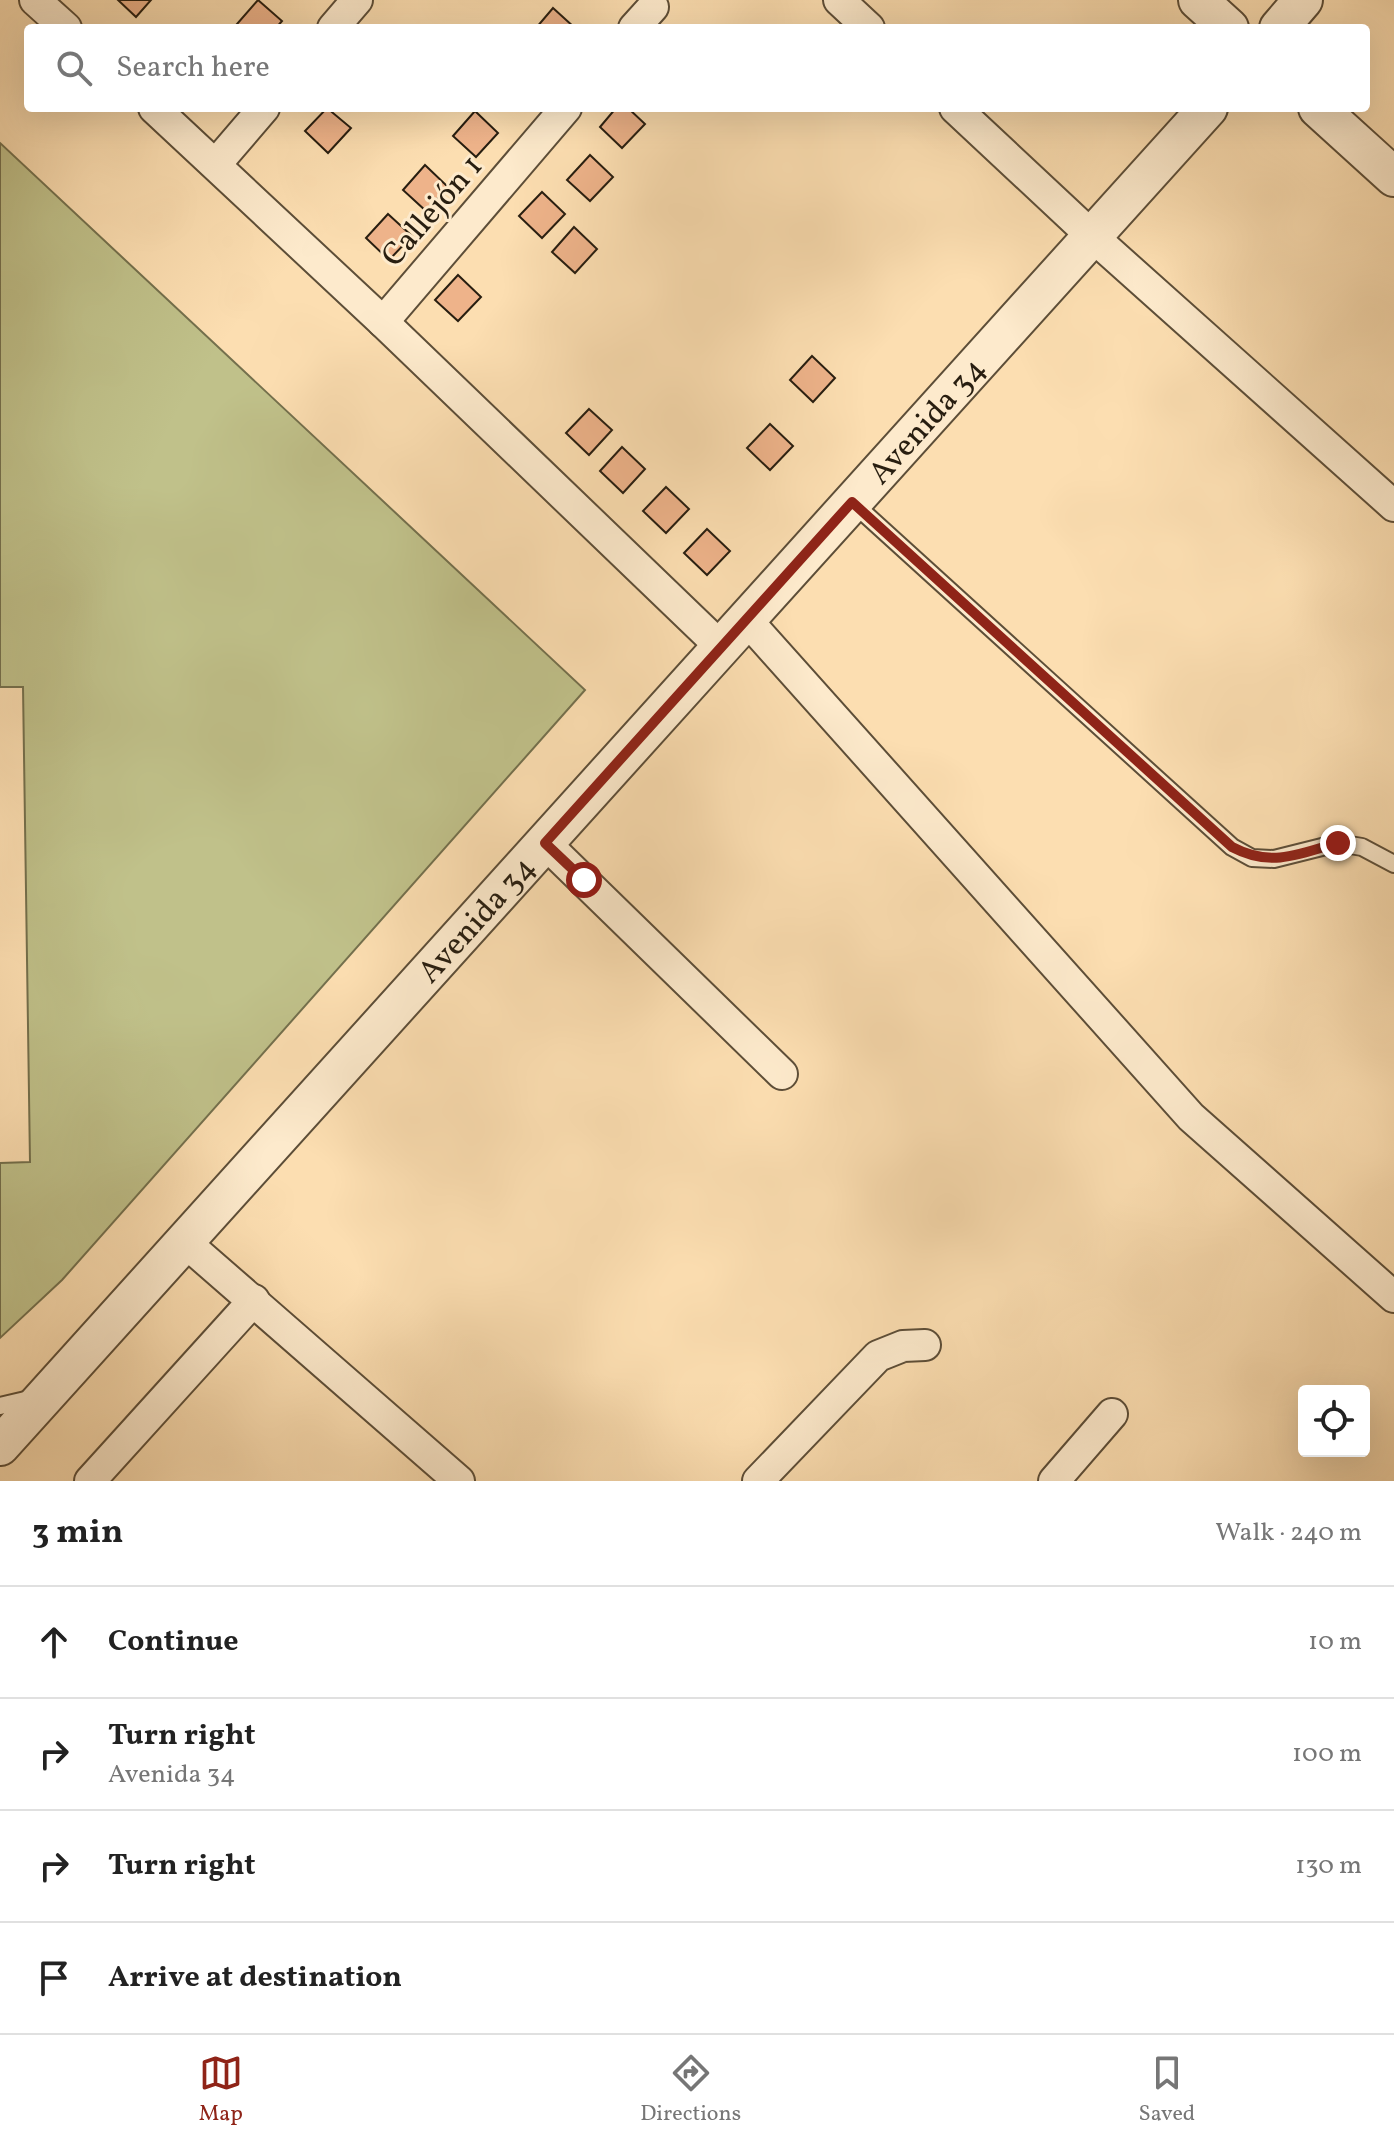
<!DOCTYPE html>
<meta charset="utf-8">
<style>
:root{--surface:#fff;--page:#f2f2f2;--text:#222;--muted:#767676;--line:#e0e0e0;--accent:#8f2418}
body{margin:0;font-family:Vollkorn,serif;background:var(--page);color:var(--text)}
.controls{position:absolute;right:24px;bottom:24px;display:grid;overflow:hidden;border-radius:8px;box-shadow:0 8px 32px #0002}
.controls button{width:72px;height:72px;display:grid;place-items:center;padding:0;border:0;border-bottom:2px solid var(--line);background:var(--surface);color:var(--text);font:40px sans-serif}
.stop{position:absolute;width:24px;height:24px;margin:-18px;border:6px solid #8f2418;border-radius:50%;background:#fff}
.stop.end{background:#8f2418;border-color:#fff;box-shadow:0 2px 8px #0008}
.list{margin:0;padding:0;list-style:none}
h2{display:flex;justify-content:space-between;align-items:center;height:104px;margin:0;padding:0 32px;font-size:34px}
h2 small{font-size:26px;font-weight:400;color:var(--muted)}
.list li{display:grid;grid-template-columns:52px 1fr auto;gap:24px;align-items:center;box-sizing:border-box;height:112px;padding:0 32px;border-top:2px solid var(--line)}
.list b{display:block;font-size:30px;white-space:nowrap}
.list p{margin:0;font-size:26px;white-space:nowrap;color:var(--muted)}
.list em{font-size:26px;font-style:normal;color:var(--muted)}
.icon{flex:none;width:44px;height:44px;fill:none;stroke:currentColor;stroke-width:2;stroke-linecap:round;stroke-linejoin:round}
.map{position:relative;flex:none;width:1394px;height:1481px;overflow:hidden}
.search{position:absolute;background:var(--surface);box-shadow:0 8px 32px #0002;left:24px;right:24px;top:24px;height:88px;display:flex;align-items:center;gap:20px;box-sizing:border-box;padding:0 28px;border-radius:8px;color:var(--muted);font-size:30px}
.sheet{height:552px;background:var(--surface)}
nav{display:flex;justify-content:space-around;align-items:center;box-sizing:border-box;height:112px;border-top:2px solid var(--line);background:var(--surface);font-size:22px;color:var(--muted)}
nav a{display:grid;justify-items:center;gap:4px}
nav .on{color:var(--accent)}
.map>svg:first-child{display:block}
.green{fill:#c0c18a;stroke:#74704d;stroke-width:2}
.building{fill:#eeb38a;stroke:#281e10;stroke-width:2}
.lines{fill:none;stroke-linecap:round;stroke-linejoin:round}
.service-casing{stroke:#5d4e38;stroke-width:20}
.minor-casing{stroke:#5d4e38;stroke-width:34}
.tertiary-casing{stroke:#5d4e38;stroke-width:42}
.service{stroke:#fdeacc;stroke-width:16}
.minor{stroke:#fdeacc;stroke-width:30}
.tertiary{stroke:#fdeacc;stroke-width:38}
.route{stroke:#8f2418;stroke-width:10}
.labels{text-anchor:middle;stroke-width:6;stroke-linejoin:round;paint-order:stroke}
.street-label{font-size:32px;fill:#281e10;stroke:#fdeacc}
</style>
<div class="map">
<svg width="1394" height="1481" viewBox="0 0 1394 1481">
<rect width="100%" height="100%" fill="#fcdeb1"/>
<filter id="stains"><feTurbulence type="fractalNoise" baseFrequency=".0025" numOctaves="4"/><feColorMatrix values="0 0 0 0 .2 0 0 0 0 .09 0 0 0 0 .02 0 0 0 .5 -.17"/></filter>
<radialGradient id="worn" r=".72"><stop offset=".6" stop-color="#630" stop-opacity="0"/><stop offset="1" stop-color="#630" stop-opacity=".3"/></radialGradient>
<!-- green -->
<path class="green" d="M0,143L585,690L62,1280L0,1338V1163L30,1162L23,687H0Z"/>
<!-- building -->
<g class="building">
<path d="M118,0H151L136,17Z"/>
<path d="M258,0L282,21L276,28H241L237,24Z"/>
<path d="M553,8L575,28H536Z"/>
<path d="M327,108L351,128L328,153L305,131Z"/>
<path d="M616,108H628L645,124L622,148L600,127Z"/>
<path d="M475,111L498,133L476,157L453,136Z"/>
<path d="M590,155L613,177L590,201L567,180Z"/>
<path d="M425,165L448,187L426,211L403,190Z"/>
<path d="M542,192L565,214L542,238L519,216Z"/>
<path d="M388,214L412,236L389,260L366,238Z"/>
<path d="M574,227L597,249L575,273L552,252Z"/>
<path d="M458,275L481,297L458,321L435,300Z"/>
<path d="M812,356L835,378L813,402L790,380Z"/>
<path d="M589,409L612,430L589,455L566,433Z"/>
<path d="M770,424L793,446L770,470L747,448Z"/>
<path d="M622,447L645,469L623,493L600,471Z"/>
<path d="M666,487L689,509L666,533L643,511Z"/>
<path d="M707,529L730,551L707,575L684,553Z"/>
</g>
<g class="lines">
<defs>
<g id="service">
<path d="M852,502L1232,847L1252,858L1274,859L1338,843L1362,847L1394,864"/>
<path d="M0,1406L34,1398"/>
</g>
<g id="minor">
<path d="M35,0L66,28"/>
<path d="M839,0L869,28"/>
<path d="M333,28L357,0"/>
<path d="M634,28L653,7"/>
<path d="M154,108L383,322L722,648"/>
<path d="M955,108L1093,237L1394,506"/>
<path d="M216,164L264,108"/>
<path d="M383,322L566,108"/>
<path d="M746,619L1191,1117L1394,1297"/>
<path d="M545,843L782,1074"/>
<path d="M185,1242L459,1481"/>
<path d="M90,1481L254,1300"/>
<path d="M758,1481L878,1356L903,1346L925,1345"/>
<path d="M1054,1481L1112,1414"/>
</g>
<g id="tertiary">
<path d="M1198,0L1229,28"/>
<path d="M1279,28L1303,0"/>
<path d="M1318,108L1394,177"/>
<path id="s1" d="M0,1446L1208,108"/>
</g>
</defs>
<!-- service casing -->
<use href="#service" class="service-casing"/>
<!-- minor casing -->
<use href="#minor" class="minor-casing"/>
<!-- tertiary casing -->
<use href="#tertiary" class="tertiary-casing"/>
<!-- service -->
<use href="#service" class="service"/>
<!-- minor -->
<use href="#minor" class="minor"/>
<!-- tertiary -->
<use href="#tertiary" class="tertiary"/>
</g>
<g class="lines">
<!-- route -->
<path class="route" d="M584,880L545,843L852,502L1232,847C1272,868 1297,854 1338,843"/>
</g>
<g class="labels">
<!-- street labels -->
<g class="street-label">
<text transform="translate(431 210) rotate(-49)" y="11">Callejón 1</text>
<text dy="11" stroke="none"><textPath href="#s1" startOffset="1382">Avenida 34</textPath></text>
<text dy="11" stroke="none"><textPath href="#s1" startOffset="710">Avenida 34</textPath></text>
</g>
</g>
<rect width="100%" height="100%" filter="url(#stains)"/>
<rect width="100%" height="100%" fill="url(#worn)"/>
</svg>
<div class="controls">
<button><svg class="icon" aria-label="locate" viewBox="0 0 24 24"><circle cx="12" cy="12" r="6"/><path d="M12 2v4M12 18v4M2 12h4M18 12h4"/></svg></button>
</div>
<div class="stop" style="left:584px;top:880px"></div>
<div class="stop end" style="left:1338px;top:843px"></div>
<div class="search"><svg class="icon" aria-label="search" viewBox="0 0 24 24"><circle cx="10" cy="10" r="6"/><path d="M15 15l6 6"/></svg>Search here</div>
</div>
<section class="sheet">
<h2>3 min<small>Walk · 240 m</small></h2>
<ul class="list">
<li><svg class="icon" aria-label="ahead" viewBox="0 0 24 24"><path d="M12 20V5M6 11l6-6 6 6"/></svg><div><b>Continue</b></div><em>10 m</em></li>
<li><svg class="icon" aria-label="right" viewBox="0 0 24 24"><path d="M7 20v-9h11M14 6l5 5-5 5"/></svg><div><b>Turn right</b><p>Avenida 34</p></div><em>100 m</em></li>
<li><svg class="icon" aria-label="right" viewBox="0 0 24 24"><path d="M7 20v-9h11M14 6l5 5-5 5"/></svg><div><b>Turn right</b></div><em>130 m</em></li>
<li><svg class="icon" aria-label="arrive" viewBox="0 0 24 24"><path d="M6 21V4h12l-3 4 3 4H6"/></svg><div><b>Arrive at destination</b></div></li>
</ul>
</section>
<nav>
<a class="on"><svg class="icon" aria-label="map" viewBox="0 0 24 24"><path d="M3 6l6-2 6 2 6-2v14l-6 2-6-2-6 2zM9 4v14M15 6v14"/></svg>Map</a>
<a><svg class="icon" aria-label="directions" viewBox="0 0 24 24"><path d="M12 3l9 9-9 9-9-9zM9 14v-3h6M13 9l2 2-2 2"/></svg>Directions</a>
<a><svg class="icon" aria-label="saved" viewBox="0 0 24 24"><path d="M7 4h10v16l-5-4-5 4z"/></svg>Saved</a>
</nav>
